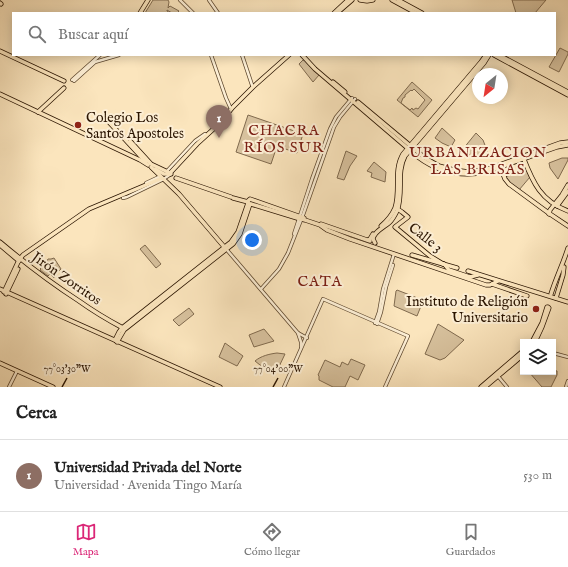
<!DOCTYPE html>
<html lang="es">
<meta charset="utf-8">
<style>
:root{--surface:#fff;--page:#f2f2f2;--text:#222;--muted:#767676;--line:#e0e0e0;--accent:#db2777}
body{margin:0;font-family:"IM FELL English",serif;background:var(--page);color:var(--text)}
.controls{position:absolute;right:12px;bottom:12px;display:grid;overflow:hidden;border-radius:0px;box-shadow:0 2px 10px #0003}
.controls button{width:36px;height:36px;display:grid;place-items:center;padding:0;border:0;border-bottom:1px solid var(--line);background:var(--surface);color:var(--text);font:20px sans-serif}
.compass{position:absolute;left:472px;top:68px;width:36px;height:36px;border-radius:50%;background:var(--surface);box-shadow:0 2px 10px #0003;rotate:210deg}
.you{position:absolute;left:252px;top:240px;width:14px;height:14px;margin:-10px;border:3px solid #fff;border-radius:50%;background:#1a73e8;box-shadow:0 0 0 6px #1a73e833}
.badge{display:grid;place-items:center;width:26px;height:26px;border-radius:50%;background:var(--accent);color:#fff;font-size:13px;font-weight:700}
.pin{position:absolute;translate:-50% -33px;filter:drop-shadow(0 1px 2px #0008)}
.pin::after{content:'';position:absolute;top:21px;width:14px;height:12px;background:inherit;clip-path:polygon(0 0,100% 0,50% 100%)}
.list{margin:0;padding:0;list-style:none}
h2{display:flex;justify-content:space-between;align-items:center;height:52px;margin:0;padding:0 16px;font-size:17px}
h2 small{font-size:13px;font-weight:400;color:var(--muted)}
.list li{display:grid;grid-template-columns:26px 1fr auto;gap:12px;align-items:center;box-sizing:border-box;height:72px;padding:0 16px;border-top:1px solid var(--line)}
.list b{display:block;font-size:15px;white-space:nowrap}
.list p{margin:0;font-size:13px;white-space:nowrap;color:var(--muted)}
.list em{font-size:13px;font-style:normal;color:var(--muted)}
.icon{flex:none;width:22px;height:22px;fill:none;stroke:currentColor;stroke-width:2;stroke-linecap:round;stroke-linejoin:round}
.map{position:relative;flex:none;width:568px;height:387px;overflow:hidden}
.search{position:absolute;background:var(--surface);box-shadow:0 2px 10px #0003;left:12px;right:12px;top:12px;height:44px;display:flex;align-items:center;gap:10px;box-sizing:border-box;padding:0 14px;border-radius:0px;color:var(--muted);font-size:15px}
.sheet{height:124px;background:var(--surface)}
nav{display:flex;justify-content:space-around;align-items:center;box-sizing:border-box;height:56px;border-top:1px solid var(--line);background:var(--surface);font-size:11px;color:var(--muted)}
nav a{display:grid;justify-items:center;gap:2px}
nav .on{color:var(--accent)}
.map>svg:first-child{display:block}
.green{fill:#d7c19d;stroke:#806a4e;fill-rule:evenodd}
.lines{fill:none;stroke-linecap:round;stroke-linejoin:round}
.minor-casing{stroke:#5e482f;stroke-width:4}
.major-casing{stroke:#2a1400;stroke-width:5}
.minor{stroke:#fceed4;stroke-width:2.5}
.major{stroke:#fbe5bd;stroke-width:3.5}
.ticks{fill:none;stroke:#2a1400;stroke-width:1.5}
.poi-dot{fill:#8f2418;stroke:#fceed4;stroke-width:1.5}
.labels{text-anchor:middle;stroke-width:4;stroke-linejoin:round;paint-order:stroke}
.poi-label{font-size:14px;fill:#2a1400;stroke:#fceed4;text-anchor:start}
.street-label{font-size:14px;fill:#2a1400;stroke:#fceed4}
.neighbourhood-label{font-size:15px;letter-spacing:1px;fill:#7a1f14;stroke:#fceed4}
.ticks-label{font-size:10px;text-anchor:middle;fill:#2a1400;stroke:#fceed4;stroke-width:4;stroke-linejoin:round;paint-order:stroke}
</style>
<div class="map">
<svg width="568" height="387" viewBox="0 0 568 387">
<rect width="100%" height="100%" fill="#fbe5bd"/>
<filter id="stains"><feTurbulence type="fractalNoise" baseFrequency=".005" numOctaves="4"/><feColorMatrix values="0 0 0 0 .2 0 0 0 0 .09 0 0 0 0 .02 0 0 0 .5 -.17"/></filter>
<radialGradient id="worn" r=".72"><stop offset=".6" stop-color="#630" stop-opacity="0"/><stop offset="1" stop-color="#630" stop-opacity=".3"/></radialGradient>
<!-- green -->
<g class="green">
<path d="M153,0H168L169,2L168,8L170,6L179,11L177,13H172L167,10V11L170,13H145Z"/>
<path d="M512,0H546L535,13H516Z"/>
<path d="M560,48L568,52V54L559,72L549,67Z"/>
<path d="M303,60H305L319,75L313,82L299,64Z"/>
<path d="M412,82L432,100L418,117L397,100ZM414,89L425,100L418,109L416,108L413,110L412,108L410,110L401,103L403,98L405,97V95L411,90L412,91Z"/>
<path d="M248,115L303,134L297,153L277,146L271,164L236,152Z"/>
<path d="M442,128L455,140L451,147L442,143L435,138Z"/>
<path d="M476,133L483,140L488,153L480,155L471,156L463,149Z"/>
<path d="M346,151L357,156L350,166L344,180L337,178Z"/>
<path d="M562,158H568V160L558,179L550,168L549,163Z"/>
<path d="M374,162L386,172L385,182L371,177L372,173L367,171Z"/>
<path d="M526,169L530,177L519,190L509,183L505,177Z"/>
<path d="M145,245L161,264L156,268L140,249Z"/>
<path d="M54,258L61,269L55,275L54,278L50,274L48,276L40,270L41,269L40,268L42,266L46,265L45,264L48,259H51Z"/>
<path d="M397,290L415,297L423,301L417,316L394,306L396,291Z"/>
<path d="M189,308L194,314L179,326L173,320Z"/>
<path d="M438,324L464,340L445,358L440,360L425,354Z"/>
<path d="M264,329L274,341L254,347L249,335Z"/>
<path d="M225,343L243,356L237,366L219,357Z"/>
<path d="M277,353L285,354L276,373L260,365L255,361C261,356 269,354 277,353Z"/>
<path d="M351,359L365,365L358,380L350,376L345,387H333L319,380V376L318,375L325,360L340,367L342,362L348,365Z"/>
<path d="M553,370L557,371V375L551,387H542L529,372H553Z"/>
</g>
<g class="lines">
<defs>
<g id="minor">
<path d="M180,0L193,13"/>
<path d="M209,0L218,13"/>
<path d="M211,55L226,98L231,109"/>
<path d="M242,55L252,85L253,87"/>
<path d="M72,80L100,55"/>
<path d="M74,81L95,62L119,55"/>
<path d="M167,171L195,141L205,134"/>
<path d="M146,183L161,176"/>
<path d="M123,198L127,197L162,180L171,174"/>
<path d="M294,234L312,179L330,129L336,117L352,98"/>
<path d="M227,250L298,333L307,338"/>
<path d="M261,289L279,269L288,253L303,215L334,127L340,117L355,99"/>
<path d="M375,323L379,312L383,289L394,254"/>
<path d="M377,324L381,312L386,287L393,265"/>
<path d="M298,333L301,342V347"/>
<path d="M553,353L568,357"/>
<path d="M497,375L507,387"/>
<path d="M9,387L17,371"/>
<path d="M284,387L323,299L408,336L385,387"/>
<path d="M566,387L568,381"/>
</g>
<g id="major">
<path d="M360,0L367,1L373,0"/>
<path d="M392,0L416,13"/>
<path d="M398,0L422,13"/>
<path d="M0,3L1,4"/>
<path d="M140,13L148,0"/>
<path d="M334,13L348,0"/>
<path d="M337,13L352,0"/>
<path d="M0,51L64,81"/>
<path d="M302,55L315,69L418,157C438,172 461,177 486,172L557,147L568,145"/>
<path d="M494,55L568,95"/>
<path d="M499,55L568,92"/>
<path d="M333,82L345,92"/>
<path d="M0,94L140,160L148,165"/>
<path d="M358,102L425,158L439,166L454,170L469,172L488,169L560,143L568,142"/>
<path d="M38,112L64,88"/>
<path d="M108,121L146,162"/>
<path d="M130,141L151,164L170,173"/>
<path d="M523,157C533,183 541,201 568,211"/>
<path d="M500,166L505,179L509,184L550,214L568,226"/>
<path d="M151,167L179,194L226,249"/>
<path d="M155,169L164,174H171"/>
<path d="M171,172L197,144L219,124L233,107L253,87L289,55"/>
<path d="M176,178L231,197"/>
<path d="M233,198L248,202"/>
<path d="M248,203V201L250,199L304,218"/>
<path d="M251,204L297,218L305,220L320,225L327,230L350,239L486,285H490L498,281"/>
<path d="M557,206L568,191"/>
<path d="M396,208L402,212L408,217L395,227L430,256L443,264"/>
<path d="M549,214L550,210L562,195L568,185"/>
<path d="M321,224L370,241"/>
<path d="M381,226C387,221 392,215 395,208C401,190 393,171 403,154L481,62L486,55"/>
<path d="M368,240L370,239L373,234"/>
<path d="M0,242C25,263 51,283 79,301C93,311 108,320 123,328"/>
<path d="M375,243L373,239C374,231 385,227 390,222C393,219 395,215 397,211C404,193 396,173 405,156L484,63L489,55"/>
<path d="M0,245L19,261"/>
<path d="M412,255L457,268"/>
<path d="M444,264L449,270L470,277L478,275"/>
<path d="M468,271L568,302"/>
<path d="M492,284L527,296"/>
<path d="M0,289L220,387"/>
<path d="M4,292L19,260L23,255L89,209L160,179"/>
<path d="M6,294L18,269"/>
<path d="M551,294C556,278 563,264 568,248"/>
<path d="M556,298L563,275L564,267"/>
<path d="M115,340L119,332L122,328L231,242L238,232L248,203"/>
<path d="M117,342L124,330L233,244L240,234L250,204"/>
<path d="M532,342L542,323L547,307H548L549,308L542,327L535,342"/>
<path d="M0,363L53,387"/>
<path d="M481,387L523,351"/>
<path d="M485,387L523,355"/>
</g>
</defs>
<!-- minor casing -->
<use href="#minor" class="minor-casing"/>
<!-- major casing -->
<use href="#major" class="major-casing"/>
<!-- minor -->
<use href="#minor" class="minor"/>
<!-- major -->
<use href="#major" class="major"/>
</g>
<!-- ticks -->
<path class="ticks" d="M62,387L67,378M273,387L278,378"/>
<!-- markers -->
<g class="poi-dot">
<circle cx="78" cy="125" r="4"/>
<circle cx="536" cy="309" r="4"/>
</g>
<g class="labels">
<!-- poi labels -->
<g class="poi-label">
<text x="86" y="122">Colegio Los<tspan x="86" dy="16">Santos Apostoles</tspan></text>
<text x="528" y="306" text-anchor="end">Instituto de Religión<tspan x="528" dy="16">Universitario</tspan></text>
</g>
<!-- street labels -->
<g class="street-label">
<text transform="translate(426 237) rotate(38)" y="5">Calle 3</text>
<text transform="translate(67 278) rotate(35)" y="5">Jirón Zorritos</text>
</g>
<!-- neighbourhood labels -->
<g class="neighbourhood-label">
<text x="284" y="135">CHACRA<tspan x="284" dy="17">RÍOS SUR</tspan></text>
<text x="478" y="157">URBANIZACION<tspan x="478" dy="17">LAS BRISAS</tspan></text>
<text x="320" y="286">CATA</text>
</g>
</g>
<g class="ticks-label">
<text x="67" y="372">77°03'30"W</text>
<text x="278" y="372">77°04'00"W</text>
</g>
<rect width="100%" height="100%" filter="url(#stains)"/>
<rect width="100%" height="100%" fill="url(#worn)"/>
</svg>
<div class="controls">
<button><svg class="icon" aria-label="layers" viewBox="0 0 24 24"><path d="M12 4l9 5-9 5-9-5zM3 14l9 5 9-5"/></svg></button>
</div>
<svg class="compass" viewBox="-18 -18 36 36"><path d="M0-13l5 13h-10z" fill="#e53935"/><path d="M0 13l5-13h-10z" fill="#767676"/></svg>
<div class="you"></div>
<div class="pin badge" style="left:219px;top:138px;background:#8d6e63">1</div>
<div class="search"><svg class="icon" aria-label="search" viewBox="0 0 24 24"><circle cx="10" cy="10" r="6"/><path d="M15 15l6 6"/></svg>Buscar aquí</div>
</div>
<section class="sheet">
<h2>Cerca<small></small></h2>
<ul class="list">
<li><span class="badge" style="background:#8d6e63">1</span><div><b>Universidad Privada del Norte</b><p>Universidad · Avenida Tingo María</p></div><em>530 m</em></li>
</ul>
</section>
<nav>
<a class="on"><svg class="icon" aria-label="map" viewBox="0 0 24 24"><path d="M3 6l6-2 6 2 6-2v14l-6 2-6-2-6 2zM9 4v14M15 6v14"/></svg>Mapa</a>
<a><svg class="icon" aria-label="directions" viewBox="0 0 24 24"><path d="M12 3l9 9-9 9-9-9zM9 14v-3h6M13 9l2 2-2 2"/></svg>Cómo llegar</a>
<a><svg class="icon" aria-label="saved" viewBox="0 0 24 24"><path d="M7 4h10v16l-5-4-5 4z"/></svg>Guardados</a>
</nav>
